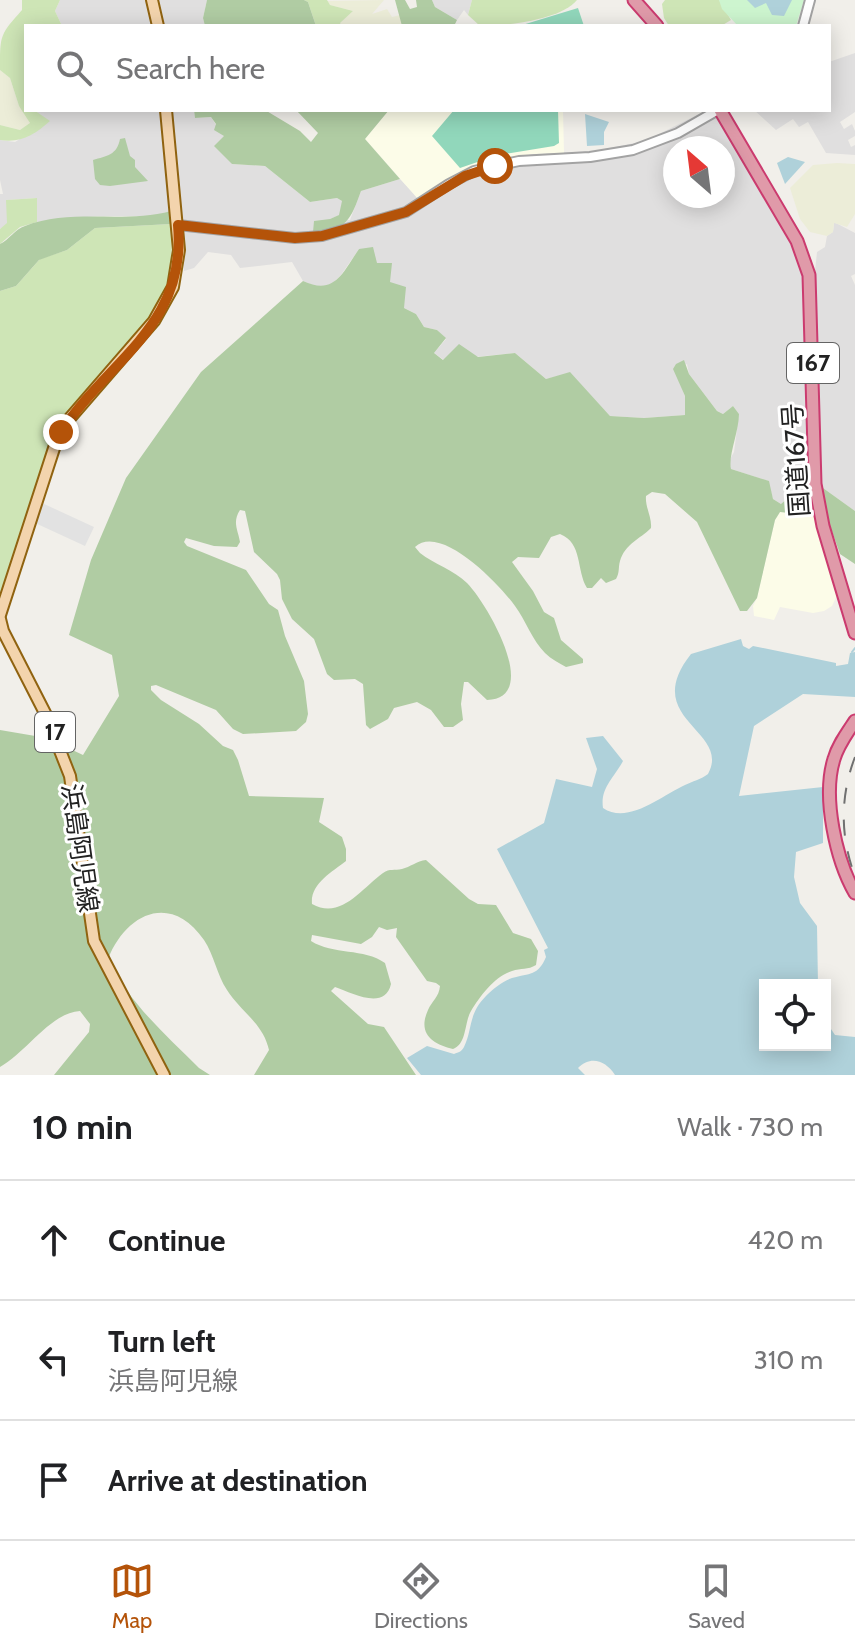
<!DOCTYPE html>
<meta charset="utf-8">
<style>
:root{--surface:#fff;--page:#f6f6f6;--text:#202124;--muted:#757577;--line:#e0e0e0;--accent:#b45309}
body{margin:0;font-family:Cabin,"Noto Sans JP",sans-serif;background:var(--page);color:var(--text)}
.controls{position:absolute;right:24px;bottom:24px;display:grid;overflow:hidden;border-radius:0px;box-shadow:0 4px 20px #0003}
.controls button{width:72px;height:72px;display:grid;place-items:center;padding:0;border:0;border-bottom:2px solid var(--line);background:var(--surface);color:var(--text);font:40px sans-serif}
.compass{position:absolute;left:663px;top:136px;width:72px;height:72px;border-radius:50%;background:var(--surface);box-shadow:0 4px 20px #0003;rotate:332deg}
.stop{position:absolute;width:24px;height:24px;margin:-18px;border:6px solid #b45309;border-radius:50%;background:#fff}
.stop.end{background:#b45309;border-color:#fff;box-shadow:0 2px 8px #0008}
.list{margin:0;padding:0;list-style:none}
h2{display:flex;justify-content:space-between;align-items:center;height:104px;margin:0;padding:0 32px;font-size:34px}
h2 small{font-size:26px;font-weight:400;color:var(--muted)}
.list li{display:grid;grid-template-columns:52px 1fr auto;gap:24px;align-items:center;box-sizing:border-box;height:120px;padding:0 32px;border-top:2px solid var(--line)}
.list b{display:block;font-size:30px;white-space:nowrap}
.list p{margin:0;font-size:26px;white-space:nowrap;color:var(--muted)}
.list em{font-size:26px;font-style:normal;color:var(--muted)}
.icon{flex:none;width:44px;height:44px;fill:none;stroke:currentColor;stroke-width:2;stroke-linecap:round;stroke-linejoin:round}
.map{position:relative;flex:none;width:855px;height:1075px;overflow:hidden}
.search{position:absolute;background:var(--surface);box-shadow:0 4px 20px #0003;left:24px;right:24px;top:24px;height:88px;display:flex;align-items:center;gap:20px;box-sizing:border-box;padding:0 28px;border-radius:0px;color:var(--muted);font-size:30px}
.sheet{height:464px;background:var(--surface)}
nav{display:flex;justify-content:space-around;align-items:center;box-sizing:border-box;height:112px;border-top:2px solid var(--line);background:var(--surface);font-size:22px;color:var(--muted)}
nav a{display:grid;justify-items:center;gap:4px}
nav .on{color:var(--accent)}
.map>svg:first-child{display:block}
.residential{fill:#e0dfdf;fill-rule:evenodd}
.education{fill:#fcfce8}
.farmland{fill:#ecedd8}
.grass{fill:#cee5b6}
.forest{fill:#b0cca3}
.park{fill:#cdf5cf}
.pitch{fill:#91d7bb}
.parking{fill:#e2e2e2}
.water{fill:#afd1da}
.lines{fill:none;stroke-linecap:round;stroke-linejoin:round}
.stream{stroke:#afd1da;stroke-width:2}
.minor-casing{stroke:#a3a3a3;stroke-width:12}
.major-casing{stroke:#906310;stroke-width:14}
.highway-casing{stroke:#cb3b6f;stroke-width:15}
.minor{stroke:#fff;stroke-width:8}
.major{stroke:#f3d4ad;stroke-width:10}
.highway{stroke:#e09aa9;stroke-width:11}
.rail{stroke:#707070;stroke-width:2;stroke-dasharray:16 16;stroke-linecap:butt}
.route{stroke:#b45309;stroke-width:10}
.labels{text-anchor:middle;stroke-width:6;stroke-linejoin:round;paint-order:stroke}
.shield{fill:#fff;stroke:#646464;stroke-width:2}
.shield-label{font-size:24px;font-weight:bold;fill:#222}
.street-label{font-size:26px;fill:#222;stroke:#fff}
</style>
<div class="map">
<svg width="855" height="1075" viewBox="0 0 855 1075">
<rect width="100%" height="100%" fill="#f1efea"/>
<!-- residential -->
<g class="residential">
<path d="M60,0H207L203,18L205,26H62L55,11Z"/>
<path d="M432,0H472L468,15L464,10L457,20L435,7Z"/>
<path d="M855,53V112L840,122L844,129L852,124L855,131V136L848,140L851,147L855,145V155L826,153L808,122L799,127L793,119L776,130L754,110H829V62Z"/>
<path d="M34,110H194L195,118L211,117L216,125L224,136L232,164L265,166L310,202L337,198L342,201V207L340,215L330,219L350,220L361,191L400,179L419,199L448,179L487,163L533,154L594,151L645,141L707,110H716L803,246L813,271H815L817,252L825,247L827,236L833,232L834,222L855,233V274L851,276L855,285V511L823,488L781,504L773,499L768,481L731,469L729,461L734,452L739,414L733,406L723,414L717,411L689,374L687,364L674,369L685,396V415L644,418L610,416L570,373L546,379L515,353L444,360L434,353L446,339L437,330L424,327L416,314L404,308L377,264L359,249L341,275L331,285L317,287L303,281L292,262L240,268L231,255L208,252L194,268L184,271L179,209L153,216H98L37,222L36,198L7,200V224L0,229V194H3L0,180V140L15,142L49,121ZM675,148H723V196H675Z"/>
</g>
<!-- education -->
<g class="education">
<path d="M389,110H563L564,153L533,154L487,163L448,179L418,199L365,139Z"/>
<path d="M780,512L818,516L839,591L832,606L824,611L813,613L780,607L774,620L754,616L753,606L757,598L775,520Z"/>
</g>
<!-- farmland -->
<g class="farmland">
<path d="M384,0L372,14L387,9L392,17L400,15L402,26H342L340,23L353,11L330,5L327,1Z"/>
<path d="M0,70L10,78L19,106L29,118L30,124L20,130L0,125Z"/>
<path d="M837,163L855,164V214L847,227L834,223L833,232L827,236L810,232L800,219L790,188L813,165Z"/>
</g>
<!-- grass -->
<g class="grass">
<path d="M22,0H60L55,11L62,26H26V110H34L50,121C34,135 22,143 0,140V125L20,130L30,123L19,106L10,78L0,70C0,34 0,35 22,10Z"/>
<path d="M304,0H327L330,5L353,11L340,23L342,26H316L308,2Z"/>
<path d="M472,0H577C561,20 505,26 480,26L468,15Z"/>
<path d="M665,0H719L731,20L721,26H669L664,18L662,4Z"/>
<path d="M37,198V222L20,227L0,244V229L7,223L6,200Z"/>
<path d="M171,224C173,257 171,281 158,311L54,438L0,594V291L16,286L40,259L67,250L95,228Z"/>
</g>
<!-- forest -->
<g class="forest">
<path d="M207,0H304L308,2L316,26H205L203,18Z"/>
<path d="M395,0H405L410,9L417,7L416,0H432L435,7L457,20L454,26H402Z"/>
<path d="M194,110H265L300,131L311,142L318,133L296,110H389L365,139L400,179L361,191C351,219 346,232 313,232L314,221L330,219L339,215L342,201L337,198L310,202L265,166L232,164L214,146L224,136L214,130L216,124L211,117L195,118Z"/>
<path d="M125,138L130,156L135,160V167L148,181L110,186L100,185L95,179L93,160C107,156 117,155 120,139Z"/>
<path d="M171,211V224L95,228L67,250L39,260L16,286L0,291V244C9,240 15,229 25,226C71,208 124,224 171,211Z"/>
<path d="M373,247L377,263H392L390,282L406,287L404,308L416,314L424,327L437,330L446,338L434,353L443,360L459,344L478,357L515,353L546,379L570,372L610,416L644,418L685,415V396L673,369L676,364L684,360L689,374L717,411L723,414L733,406L739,414C739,431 728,456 731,469L769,481L773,499L781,504L795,492L823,488L855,511V564L840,554L827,517L780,512L775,520L757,598L747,611H740L697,522L665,494L652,492L646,496C645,507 652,517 651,528C640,539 625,544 620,561C618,568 620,572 616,579L606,583L601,578L592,588H587C576,570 583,543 560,534L551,537L539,558L518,557L512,562L533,591L544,612L554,618L561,640L583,659V663L566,667C559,663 551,659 545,653C532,640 526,621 515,606C500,585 441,523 415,547L420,553C434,564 454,570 467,583C486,602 543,698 487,700L468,682H464L461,704L463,720L453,727H444L431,710L417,702L394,708L388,719L370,729L366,725L363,684L355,679L334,680L327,674L314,639L292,619L282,599L280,580L277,574L254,552L245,511L240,510C232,522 238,530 240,542L237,547L214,546L186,538L184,542L187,546L246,570L269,604L278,610L285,636L304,681L308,714L306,722L296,731L243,734L233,729L216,710L156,685L151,686V690L161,700L199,724L223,746L233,750L238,760L249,796L324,798L319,822L342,837L346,849V861C332,872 310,884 312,904C341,920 361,889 383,873C390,868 394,871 402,869C410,867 417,861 426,860L469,899L478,904L496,905L513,933L531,939L538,951L536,965C528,970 521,968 512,971C495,976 480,996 471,1011C464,1023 467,1044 453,1049C433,1044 417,1034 428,1010C432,1001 439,997 440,986L436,983L427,981L396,937L397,928L387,930L379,927L372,937L361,944L312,935L311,941C333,955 364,948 385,963L391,984C385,1011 352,993 335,987L331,991L368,1024L384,1027L416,1075H254L269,1050C263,1023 241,1012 227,990C217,975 214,955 204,940C171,892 126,913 108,959C130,1004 164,1033 199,1068L210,1075H54L89,1032L90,1024L80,1011C50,1013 27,1052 0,1067V730L47,738L83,755L119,696L112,655L69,635L91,560L126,478L201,372L303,281C335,296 343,272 359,249Z"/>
</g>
<!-- park -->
<path class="park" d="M719,0H804L796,26H738L722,9Z"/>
<!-- pitch -->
<g class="pitch">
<path d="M578,8L584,26H519Z"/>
<path d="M454,110H558L559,143L554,146L498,155L460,168L432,136Z"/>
</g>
<!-- parking -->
<path class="parking" d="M42,503L94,527L85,546L33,522Z"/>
<!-- water -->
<g class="water">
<path d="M792,0L784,16L772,15L766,3L755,8L747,0Z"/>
<path d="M585,114L609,122L604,132V145L587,146Z"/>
<path d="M788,157L805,162L785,184L777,163Z"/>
<path d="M741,639L743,646L749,649L753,646L836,663V666L848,664L850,653L855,652V697L803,694L754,726L739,796L823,787V843L796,852L794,877L800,903L817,926L818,985H765V1045H825V1020L835,1035L855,1037V1075H615C606,1061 591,1055 578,1068L585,1075H421L407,1058L427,1046L454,1054C459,1052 461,1052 464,1047C473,1028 468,1014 486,996C493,989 503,981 512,978C530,973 538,976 546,957L544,950L548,948L497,849L544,823L556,779L592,787L597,769L586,738L603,736L623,761C614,778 600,788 603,808C628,825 661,796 685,785C693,781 700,780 708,774C732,730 639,720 691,654Z"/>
</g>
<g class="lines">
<!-- stream -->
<path class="stream" d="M852,652L855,648"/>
<defs>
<g id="minor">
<path d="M803,26L810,0"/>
<path d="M178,225L295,238L322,236L406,212L449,184L474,171L519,161L590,157L633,150L678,133L718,110"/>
</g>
<g id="major">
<path d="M152,0L158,26"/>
<path d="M0,615L57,439L70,418L154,321L173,287L179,250L166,110"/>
<path d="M0,619L3,631L46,715L70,776L94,941L164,1075"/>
</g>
<g id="highway">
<path d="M634,0L657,26"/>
<path d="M720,110L797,241L809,275L815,484L823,526L855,633"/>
<path d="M855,721C847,733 838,745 834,759C822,797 836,860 855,893"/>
</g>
</defs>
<!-- minor casing -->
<use href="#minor" class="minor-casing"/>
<!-- major casing -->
<use href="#major" class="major-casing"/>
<!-- highway casing -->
<use href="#highway" class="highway-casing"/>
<!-- minor -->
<use href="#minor" class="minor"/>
<!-- major -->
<use href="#major" class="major"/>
<!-- highway -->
<use href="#highway" class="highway"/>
<!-- rail -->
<path class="rail" d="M855,757C840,796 840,837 855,876"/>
</g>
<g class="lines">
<!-- route -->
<path class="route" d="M61,432C110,358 187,326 178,225L295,238L322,236L406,212L465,176L495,166"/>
</g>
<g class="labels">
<!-- shield labels -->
<g class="shield">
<rect x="787" y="343" width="52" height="40" rx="6"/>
<rect x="35" y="712" width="40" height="40" rx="6"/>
</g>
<g class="shield-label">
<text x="813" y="371">167</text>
<text x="55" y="740">17</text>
</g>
<!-- street labels -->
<g class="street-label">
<text transform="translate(796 460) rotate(-94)" y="9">国道167号</text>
<text transform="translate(80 848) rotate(82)" y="9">浜島阿児線</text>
</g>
</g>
</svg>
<div class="controls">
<button><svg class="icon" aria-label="locate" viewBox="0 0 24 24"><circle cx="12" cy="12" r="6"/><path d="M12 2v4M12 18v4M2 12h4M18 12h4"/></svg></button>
</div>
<svg class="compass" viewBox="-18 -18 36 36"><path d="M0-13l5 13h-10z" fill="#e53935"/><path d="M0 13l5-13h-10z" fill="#757577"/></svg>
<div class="stop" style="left:495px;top:166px"></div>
<div class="stop end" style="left:61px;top:432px"></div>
<div class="search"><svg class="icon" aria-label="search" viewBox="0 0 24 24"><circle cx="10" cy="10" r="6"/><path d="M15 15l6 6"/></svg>Search here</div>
</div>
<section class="sheet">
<h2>10 min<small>Walk · 730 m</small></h2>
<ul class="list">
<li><svg class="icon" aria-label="ahead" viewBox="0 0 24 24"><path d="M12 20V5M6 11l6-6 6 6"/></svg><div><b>Continue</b></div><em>420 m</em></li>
<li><svg class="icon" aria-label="left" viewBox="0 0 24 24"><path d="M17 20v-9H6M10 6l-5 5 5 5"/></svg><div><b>Turn left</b><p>浜島阿児線</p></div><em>310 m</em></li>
<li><svg class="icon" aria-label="arrive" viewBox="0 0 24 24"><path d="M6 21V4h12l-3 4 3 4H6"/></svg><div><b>Arrive at destination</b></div></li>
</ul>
</section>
<nav>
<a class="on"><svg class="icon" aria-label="map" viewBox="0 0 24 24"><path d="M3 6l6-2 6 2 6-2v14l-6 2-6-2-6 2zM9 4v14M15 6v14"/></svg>Map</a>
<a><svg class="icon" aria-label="directions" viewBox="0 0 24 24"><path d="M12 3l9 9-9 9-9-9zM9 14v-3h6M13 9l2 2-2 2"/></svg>Directions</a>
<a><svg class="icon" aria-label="saved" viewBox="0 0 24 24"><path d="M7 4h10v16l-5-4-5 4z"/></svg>Saved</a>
</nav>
